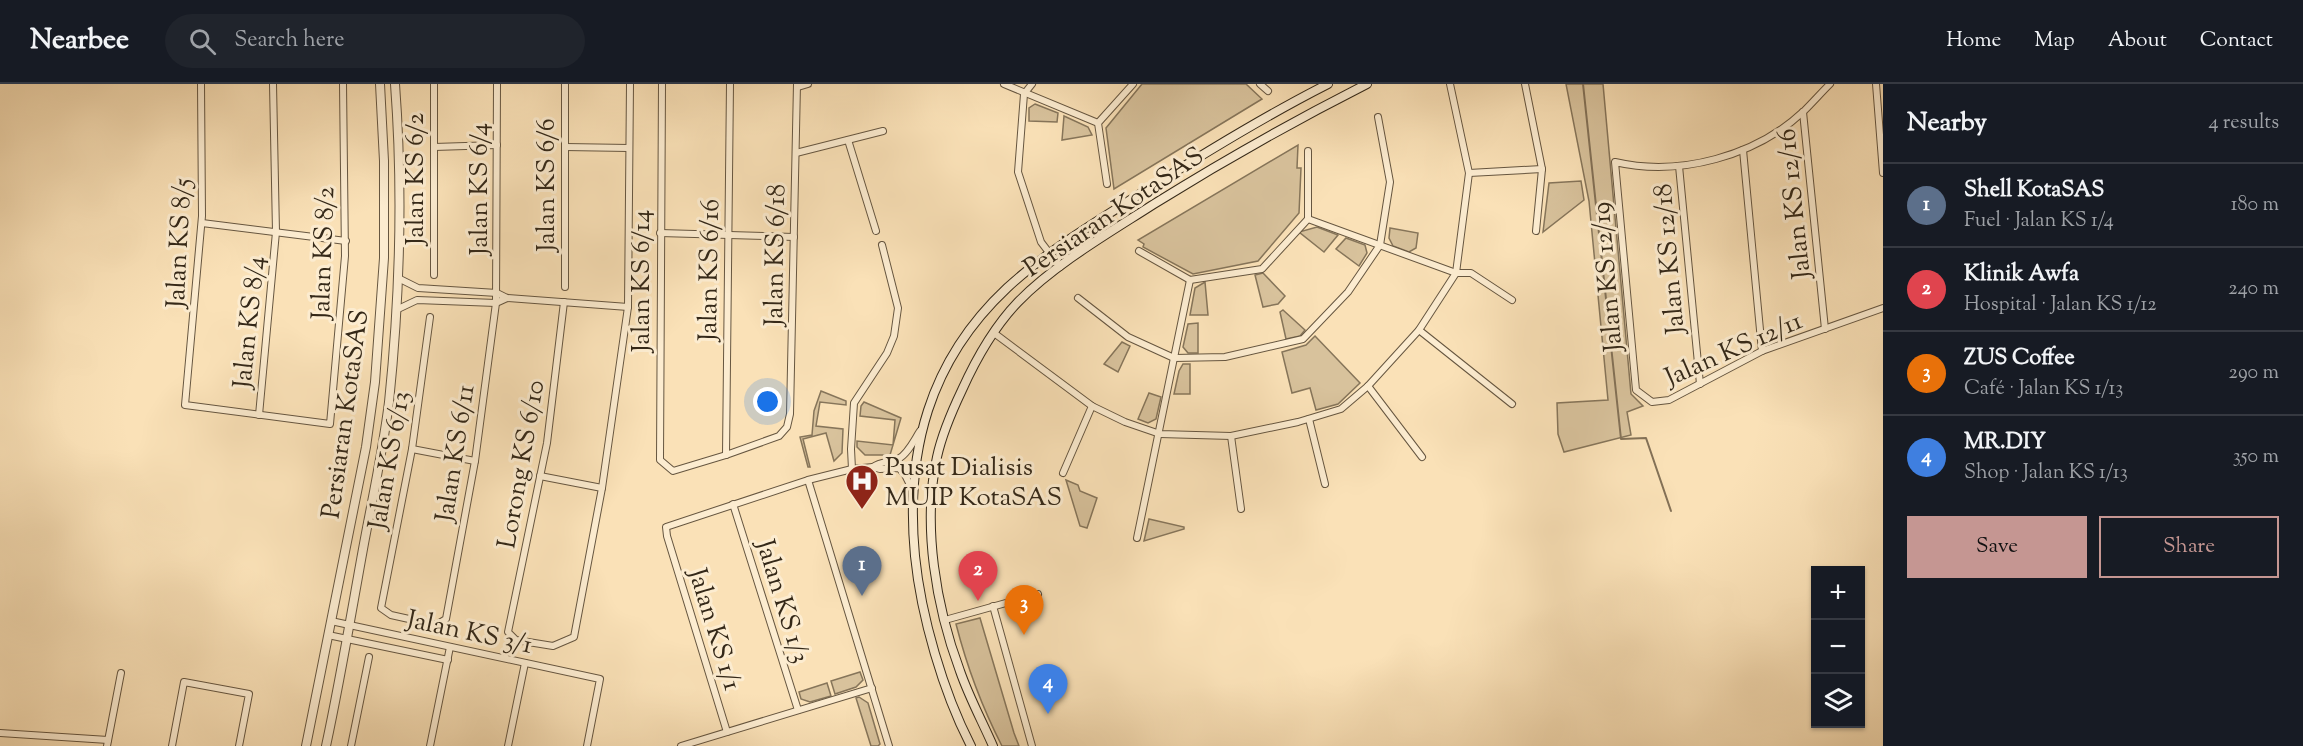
<!DOCTYPE html>
<meta charset="utf-8">
<style>
:root{--surface:#171b24;--page:#20242c;--text:#f1f3f6;--muted:#9ea1a6;--line:#363941;--accent:#c59692}
body{margin:0;font-family:"Sorts Mill Goudy",serif;background:var(--page);color:var(--text)}
.controls{position:absolute;right:18px;bottom:18px;display:grid;overflow:hidden;border-radius:0px;box-shadow:0 2px 4px #0004}
.controls button{width:54px;height:54px;display:grid;place-items:center;padding:0;border:0;border-bottom:2px solid var(--line);background:var(--surface);color:var(--text);font:30px sans-serif}
.you{position:absolute;left:768px;top:318px;width:21px;height:21px;margin:-15px;border:4px solid #fff;border-radius:50%;background:#1a73e8;box-shadow:0 0 0 9px #1a73e833}
.badge{display:grid;place-items:center;width:39px;height:39px;border-radius:50%;background:var(--accent);color:#fff;font-size:20px;font-weight:700}
.pin{position:absolute;translate:-50% -50px;filter:drop-shadow(0 2px 3px #0008)}
.pin::after{content:'';position:absolute;top:32px;width:21px;height:18px;background:inherit;clip-path:polygon(0 0,100% 0,50% 100%)}
.list{margin:0;padding:0;list-style:none}
h2{display:flex;justify-content:space-between;align-items:center;height:78px;margin:0;padding:0 24px;font-size:26px}
h2 small{font-size:20px;font-weight:400;color:var(--muted)}
.list li{display:grid;grid-template-columns:39px 1fr auto;gap:18px;align-items:center;box-sizing:border-box;height:84px;padding:0 24px;border-top:2px solid var(--line)}
.list b{display:block;font-size:22px;white-space:nowrap}
.list p{margin:0;font-size:20px;white-space:nowrap;color:var(--muted)}
.list em{font-size:20px;font-style:normal;color:var(--muted)}
.actions{display:flex;gap:12px;padding:18px 24px}
.actions a{flex:1;padding:14px 0;border:2px solid var(--accent);border-radius:0px;text-align:center;font-size:21px;color:var(--accent)}
.actions .main{background:var(--accent);color:#111}
.icon{flex:none;width:33px;height:33px;fill:none;stroke:currentColor;stroke-width:2;stroke-linecap:round;stroke-linejoin:round}
.map{position:relative;flex:none;width:1883px;height:662px;overflow:hidden}
header{display:flex;align-items:center;gap:36px;box-sizing:border-box;height:84px;padding:0 30px;background:var(--surface);border-bottom:2px solid var(--line)}
header strong{font-size:28px}
nav{display:flex;gap:33px;margin-inline-start:auto;font-size:21px}
.search{width:420px;height:54px;background:var(--page);display:flex;align-items:center;gap:15px;box-sizing:border-box;padding:0 21px;border-radius:33px;color:var(--muted);font-size:22px}
main{display:flex}
aside{flex:1;background:var(--surface)}
.map>svg:first-child{display:block}
.green{fill:#d8c29c;stroke:#86755a;stroke-width:1.5}
.lines{fill:none;stroke-linecap:round;stroke-linejoin:round}
.stream{stroke:#837157;stroke-width:2}
.minor-casing{stroke:#665640;stroke-width:8}
.tertiary-casing{stroke:#665640;stroke-width:10}
.secondary-casing{stroke:#342818;stroke-width:10}
.minor{stroke:#fcecd0;stroke-width:6}
.tertiary{stroke:#fcecd0;stroke-width:8}
.secondary{stroke:#fcecd0;stroke-width:8}
.labels{text-anchor:middle;stroke-width:6;stroke-linejoin:round;paint-order:stroke}
.street-label{font-size:26px;fill:#342818;stroke:#fcecd0}
.poi-label{font-size:26px;fill:#342818;stroke:#fcecd0;text-anchor:start}
</style>
<header>
<strong>Nearbee</strong>
<div class="search"><svg class="icon" aria-label="search" viewBox="0 0 24 24"><circle cx="10" cy="10" r="6"/><path d="M15 15l6 6"/></svg>Search here</div>
<nav><a>Home</a><a>Map</a><a>About</a><a>Contact</a></nav>
</header>
<main>
<div class="map">
<svg width="1883" height="662" viewBox="0 0 1883 662">
<rect width="100%" height="100%" fill="#fae1b7"/>
<filter id="stains"><feTurbulence type="fractalNoise" baseFrequency=".00333" numOctaves="4"/><feColorMatrix values="0 0 0 0 .2 0 0 0 0 .09 0 0 0 0 .02 0 0 0 .5 -.17"/></filter>
<radialGradient id="worn" r=".72"><stop offset=".6" stop-color="#630" stop-opacity="0"/><stop offset="1" stop-color="#630" stop-opacity=".3"/></radialGradient>
<!-- green -->
<g class="green">
<path d="M1142,0H1246L1262,15L1114,105L1106,44Z"/>
<path d="M1566,0H1603L1631,310L1643,322L1627,328L1631,351L1564,368L1558,350L1557,319L1608,316L1589,117Z"/>
<path d="M1035,20L1058,29L1057,38L1029,37V24Z"/>
<path d="M1064,32L1088,43L1092,51L1062,56Z"/>
<path d="M1298,61L1297,84H1301L1299,129L1258,177L1193,190L1143,163L1144,160L1138,156Z"/>
<path d="M1581,97L1584,116L1543,148L1549,99Z"/>
<path d="M1317,143L1338,151L1324,168L1299,148Z"/>
<path d="M1390,144L1418,149L1416,164L1409,168L1393,162L1389,154Z"/>
<path d="M1346,154L1365,161L1367,169L1359,182L1336,165Z"/>
<path d="M1263,189L1285,212L1278,220L1263,223L1255,191Z"/>
<path d="M1205,198L1208,231H1190L1195,204Z"/>
<path d="M1283,226L1305,246L1300,252L1286,255L1280,228Z"/>
<path d="M1198,239V269H1188L1183,263L1188,240Z"/>
<path d="M1315,252L1360,299L1338,320L1316,326L1310,304L1292,309L1282,268L1306,261Z"/>
<path d="M1122,258L1130,262L1118,288L1104,280Z"/>
<path d="M1183,280H1190V310H1174L1179,287Z"/>
<path d="M821,307L846,317V321L820,318L816,342L843,345L842,369L834,377L826,349L803,355L810,383H808L800,353L812,351L814,327Z"/>
<path d="M1149,309L1161,313L1156,335L1148,339L1138,335Z"/>
<path d="M864,318L901,334L890,371H865L857,363V357L893,361L895,336L860,332L861,322Z"/>
<path d="M1066,396L1078,401L1080,407L1097,414L1087,444L1080,442Z"/>
<path d="M1149,435L1184,443V445L1144,457Z"/>
<path d="M980,534L1014,649L1019,662H1002C982,623 967,583 956,540Z"/>
<path d="M860,588L863,596L856,603L835,610L831,597Z"/>
<path d="M827,599L831,612L810,618L801,615L799,608Z"/>
<path d="M859,613L868,619L880,660L878,662H871L856,614Z"/>
</g>
<g class="lines">
<!-- stream -->
<path class="stream" d="M1583,0L1621,355L1646,354L1671,427"/>
<defs>
<g id="minor">
<path d="M201,0L202,132L185,321L330,340L345,172L343,0"/>
<path d="M565,0V203"/>
<path d="M662,0L660,376L673,387L726,371L779,352L787,343L790,330L797,0"/>
<path d="M1004,0L1098,39"/>
<path d="M1032,0L1024,10L1018,88L1041,158L1060,183"/>
<path d="M1260,0L1268,7"/>
<path d="M1525,0L1542,85L1536,147"/>
<path d="M1830,0C1821,9 1813,18 1804,27C1756,72 1680,93 1615,78L1636,306L1652,318L1669,316L1762,267L1883,224"/>
<path d="M1876,0L1883,89"/>
<path d="M798,3L808,0"/>
<path d="M1803,28L1825,245"/>
<path d="M848,56L876,147"/>
<path d="M434,63L497,61"/>
<path d="M565,63L629,64"/>
<path d="M1743,66L1762,267"/>
<path d="M796,69L883,47"/>
<path d="M1679,82L1700,300"/>
<path d="M1469,89L1542,85"/>
<path d="M1107,100L1098,39L1133,0"/>
<path d="M1308,135L1456,189H1471L1512,216"/>
<path d="M202,139L346,157"/>
<path d="M660,149L794,153"/>
<path d="M1139,167L1190,196L1262,185L1308,135V67"/>
<path d="M434,191V0"/>
<path d="M398,194L418,204L497,209L507,214L628,223"/>
<path d="M1078,214L1128,253L1174,274L1225,273L1303,255L1348,208L1380,161L1390,98L1378,33"/>
<path d="M564,218L547,359L508,548L516,556L553,562L574,553L602,404L628,223L630,0"/>
<path d="M396,226L417,216L496,219L507,214"/>
<path d="M430,233L412,365L381,524L391,531L436,541L446,535L475,377L496,219L497,0"/>
<path d="M1419,246L1512,320"/>
<path d="M994,249L1092,322L1125,338L1160,350L1231,352L1298,338L1341,325L1368,302L1419,246L1456,189L1469,89L1450,0"/>
<path d="M1368,302L1422,373"/>
<path d="M259,331L276,148L273,0"/>
<path d="M1309,335L1325,400"/>
<path d="M1231,352L1241,425"/>
<path d="M412,365L475,377"/>
<path d="M726,371L730,0"/>
<path d="M873,383C881,377 889,379 898,375C908,370 914,356 920,347"/>
<path d="M852,385L851,365L854,319L887,269L894,252L898,224L882,161"/>
<path d="M1063,389L1092,322"/>
<path d="M540,392L602,404"/>
<path d="M808,396L889,662"/>
<path d="M733,420L798,626"/>
<path d="M1137,454L1190,196"/>
<path d="M993,522L1032,662"/>
<path d="M945,536L1038,510"/>
<path d="M331,537L600,595L587,662"/>
<path d="M328,551L448,576"/>
<path d="M727,648L667,452L666,443L808,396L852,385L873,383L880,385L899,384L905,391L912,405"/>
<path d="M0,649L108,656"/>
<path d="M107,662L121,589"/>
<path d="M172,662L184,598L249,610L239,662"/>
<path d="M351,662L369,573"/>
<path d="M430,662L450,563"/>
<path d="M508,662L525,579"/>
<path d="M681,662L872,604"/>
</g>
<g id="tertiary">
<path d="M306,662L366,363L375,298L384,174V77L380,0"/>
<path d="M326,662C340,597 351,531 363,465C372,416 383,367 389,318C400,212 403,106 395,0"/>
</g>
<g id="secondary">
<path d="M971,662C943,608 921,532 915,472C905,368 929,277 1007,204C1047,167 1094,139 1140,110C1201,71 1263,33 1328,0"/>
<path d="M993,662C982,637 969,613 960,587C936,523 922,441 937,373C942,350 952,327 962,306C976,275 994,243 1018,218C1055,180 1109,149 1154,120C1223,77 1294,37 1367,0"/>
</g>
</defs>
<!-- minor casing -->
<use href="#minor" class="minor-casing"/>
<!-- tertiary casing -->
<use href="#tertiary" class="tertiary-casing"/>
<!-- secondary casing -->
<use href="#secondary" class="secondary-casing"/>
<!-- minor -->
<use href="#minor" class="minor"/>
<!-- tertiary -->
<use href="#tertiary" class="tertiary"/>
<!-- secondary -->
<use href="#secondary" class="secondary"/>
</g>
<!-- icons -->
<defs>
<symbol id="hospital-pin" viewBox="-11 -11 22 30"><path d="M0 17L-7.5 6A9.5 9.5 0 1 1 7.5 6Z" fill="#8f2418" stroke="#fcecd0"/><path d="M-5-5h3v3.5h4V-5h3V5h-3V1.5h-4V5h-3Z" fill="#fff"/></symbol>
</defs>
<g fill-rule="evenodd">
<use href="#hospital-pin" x="843" y="378" width="38" height="52"/>
</g>
<g class="labels">
<!-- street labels -->
<g class="street-label">
<text transform="translate(414 95) rotate(-90)" y="9">Jalan KS 6/2</text>
<text transform="translate(545 101) rotate(-90)" y="9">Jalan KS 6/6</text>
<text transform="translate(478 105) rotate(-90)" y="9">Jalan KS 6/4</text>
<text transform="translate(1793 120) rotate(-96)" y="9">Jalan KS 12/16</text>
<text transform="translate(1113 127) rotate(-34)" y="9">Persiaran KotaSAS</text>
<text transform="translate(178 159) rotate(-87)" y="9">Jalan KS 8/5</text>
<text transform="translate(322 169) rotate(-88)" y="9">Jalan KS 8/2</text>
<text transform="translate(774 171) rotate(-89)" y="9">Jalan KS 6/18</text>
<text transform="translate(1668 175) rotate(-95)" y="9">Jalan KS 12/18</text>
<text transform="translate(708 186) rotate(-89)" y="9">Jalan KS 6/16</text>
<text transform="translate(1606 193) rotate(-95)" y="9">Jalan KS 12/19</text>
<text transform="translate(640 197) rotate(-90)" y="9">Jalan KS 6/14</text>
<text transform="translate(248 238) rotate(-84)" y="9">Jalan KS 8/4</text>
<text transform="translate(1733 264) rotate(-24)" y="9">Jalan KS 12/11</text>
<text transform="translate(344 330) rotate(-82)" y="9">Persiaran KotaSAS</text>
<text transform="translate(454 369) rotate(-81)" y="9">Jalan KS 6/11</text>
<text transform="translate(388 376) rotate(-80)" y="9">Jalan KS 6/13</text>
<text transform="translate(520 380) rotate(-80)" y="9">Lorong KS 6/10</text>
<text transform="translate(784 517) rotate(73)" y="9">Jalan KS 1/3</text>
<text transform="translate(716 545) rotate(73)" y="9">Jalan KS 1/1</text>
<text transform="translate(470 547) rotate(12)" y="9">Jalan KS 3/1</text>
</g>
<!-- poi labels -->
<g class="poi-label">
<text x="885" y="391">Pusat Dialisis<tspan x="885" dy="30">MUIP KotaSAS</tspan></text>
</g>
</g>
<rect width="100%" height="100%" filter="url(#stains)"/>
<rect width="100%" height="100%" fill="url(#worn)"/>
</svg>
<div class="controls">
<button>+</button>
<button>−</button>
<button><svg class="icon" aria-label="layers" viewBox="0 0 24 24"><path d="M12 4l9 5-9 5-9-5zM3 14l9 5 9-5"/></svg></button>
</div>
<div class="you"></div>
<div class="pin badge" style="left:862px;top:512px;background:#5c6f8a">1</div>
<div class="pin badge" style="left:978px;top:517px;background:#e0444e">2</div>
<div class="pin badge" style="left:1024px;top:551px;background:#e8710a">3</div>
<div class="pin badge" style="left:1048px;top:630px;background:#3f7fe0">4</div>
</div>
<aside>
<h2>Nearby<small>4 results</small></h2>
<ul class="list">
<li><span class="badge" style="background:#5c6f8a">1</span><div><b>Shell KotaSAS</b><p>Fuel · Jalan KS 1/4</p></div><em>180 m</em></li>
<li><span class="badge" style="background:#e0444e">2</span><div><b>Klinik Awfa</b><p>Hospital · Jalan KS 1/12</p></div><em>240 m</em></li>
<li><span class="badge" style="background:#e8710a">3</span><div><b>ZUS Coffee</b><p>Café · Jalan KS 1/13</p></div><em>290 m</em></li>
<li><span class="badge" style="background:#3f7fe0">4</span><div><b>MR.DIY</b><p>Shop · Jalan KS 1/13</p></div><em>350 m</em></li>
</ul>
<div class="actions"><a class="main">Save</a><a>Share</a></div>
</aside>
</main>
